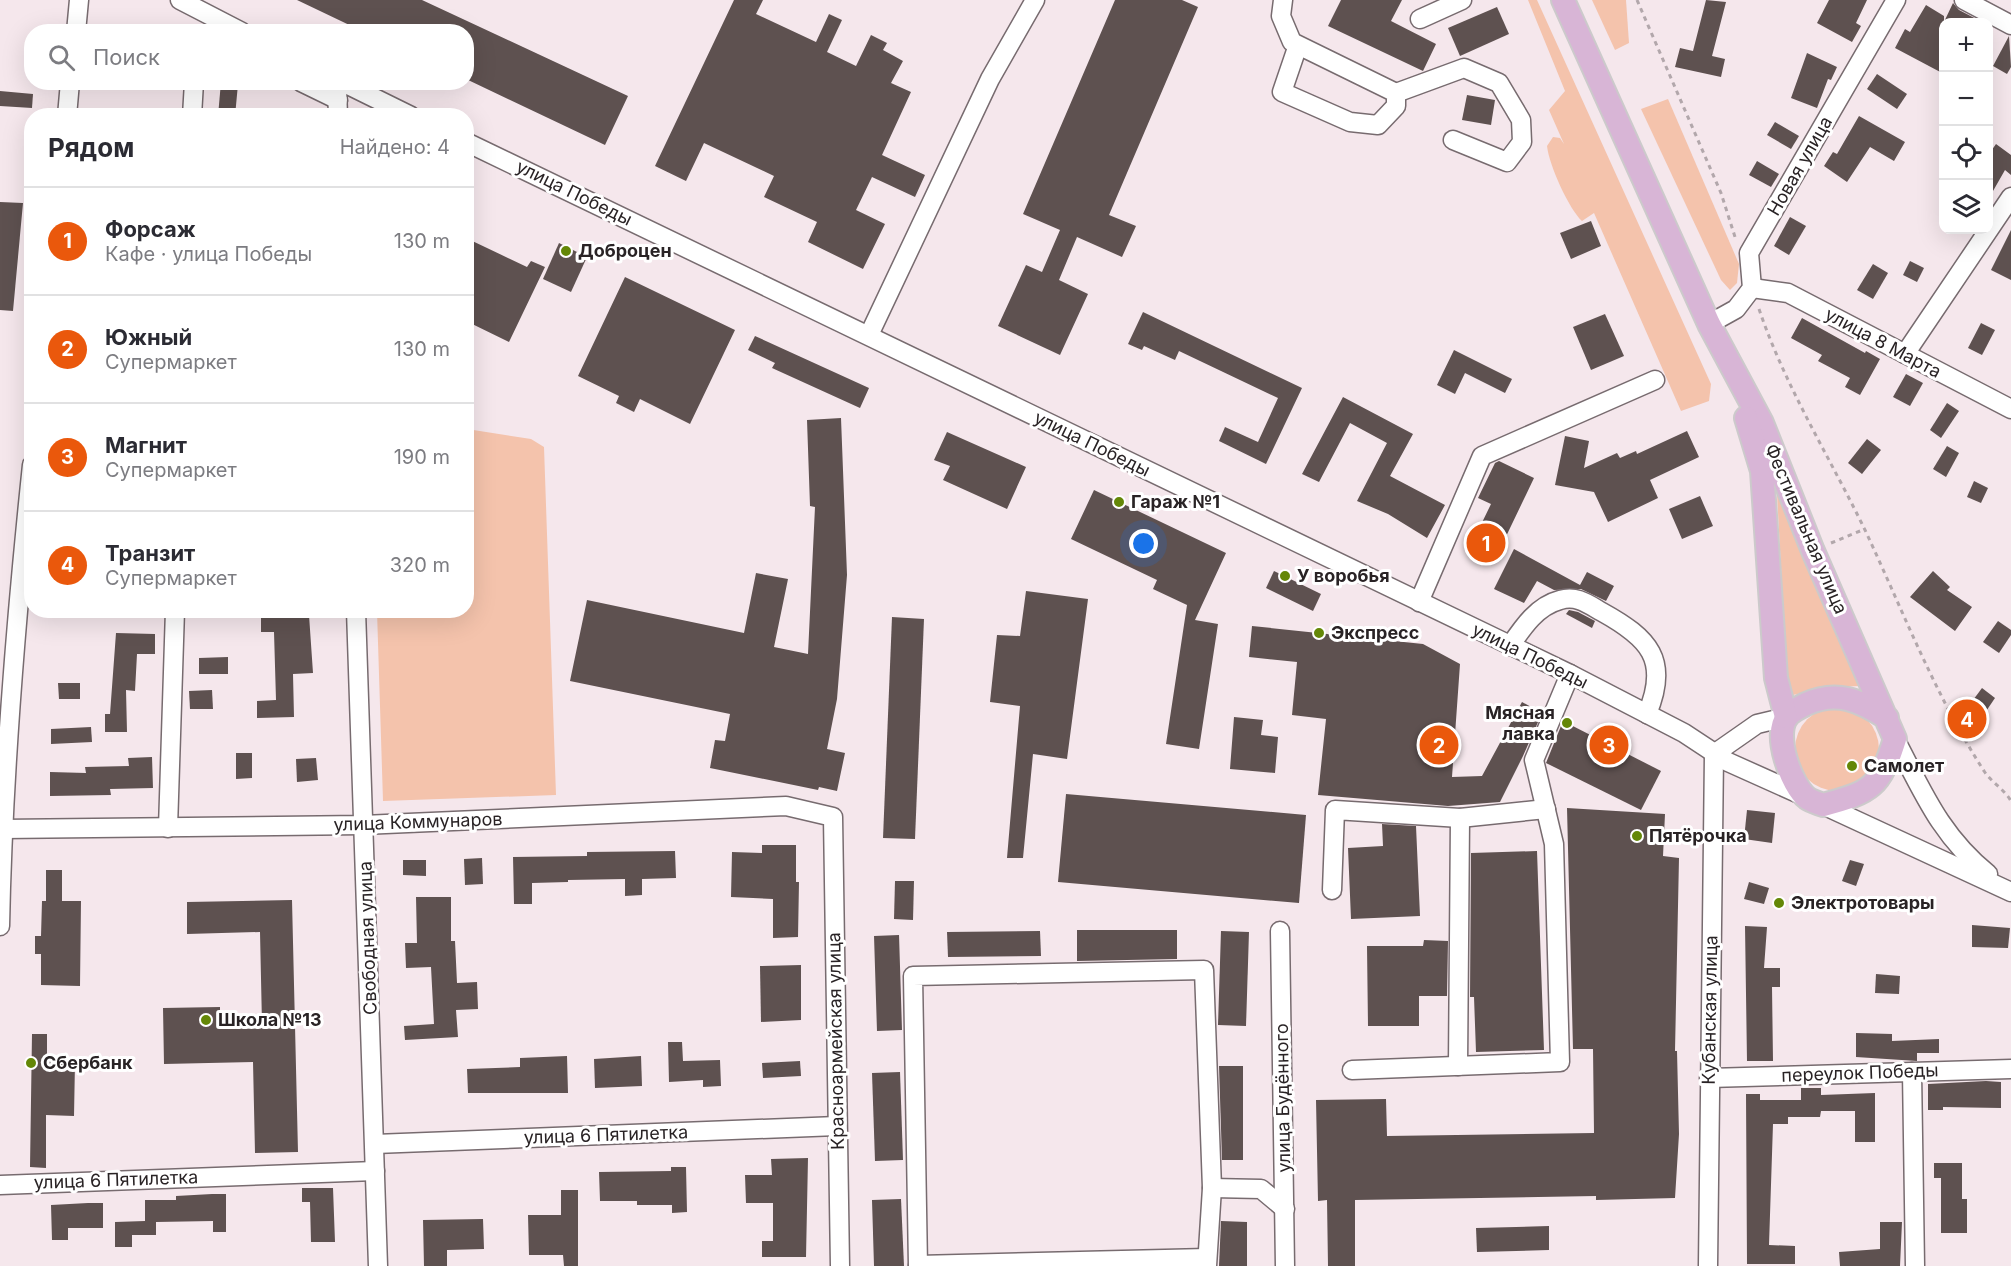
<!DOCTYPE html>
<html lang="ru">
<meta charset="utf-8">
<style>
:root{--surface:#fff;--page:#f2f2f3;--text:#2b2b33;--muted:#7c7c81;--line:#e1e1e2;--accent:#ea580c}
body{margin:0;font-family:Inter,sans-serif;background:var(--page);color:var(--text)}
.controls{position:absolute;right:18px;top:18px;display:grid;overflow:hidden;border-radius:12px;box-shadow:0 6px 24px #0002}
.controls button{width:54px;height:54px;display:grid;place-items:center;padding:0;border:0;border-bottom:2px solid var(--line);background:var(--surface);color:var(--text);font:30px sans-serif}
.you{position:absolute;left:1144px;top:544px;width:21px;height:21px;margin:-15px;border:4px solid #fff;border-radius:50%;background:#1a73e8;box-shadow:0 0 0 9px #1a73e833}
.badge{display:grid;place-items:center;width:39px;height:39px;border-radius:50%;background:var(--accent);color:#fff;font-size:20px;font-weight:700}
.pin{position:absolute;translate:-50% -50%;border:3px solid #fff;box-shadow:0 2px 6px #0006}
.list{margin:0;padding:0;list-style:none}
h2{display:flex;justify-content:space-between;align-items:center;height:78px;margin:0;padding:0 24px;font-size:26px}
h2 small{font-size:20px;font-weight:400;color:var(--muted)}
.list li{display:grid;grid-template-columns:39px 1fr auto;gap:18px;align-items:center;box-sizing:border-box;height:108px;padding:0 24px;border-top:2px solid var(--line)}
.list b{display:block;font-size:22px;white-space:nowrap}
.list p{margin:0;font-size:20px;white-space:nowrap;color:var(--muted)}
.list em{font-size:20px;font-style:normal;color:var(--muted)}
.icon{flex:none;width:33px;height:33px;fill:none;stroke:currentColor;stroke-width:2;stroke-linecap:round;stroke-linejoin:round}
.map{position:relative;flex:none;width:2011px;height:1266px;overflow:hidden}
.search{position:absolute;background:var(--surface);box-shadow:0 6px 24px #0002;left:24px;top:24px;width:450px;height:66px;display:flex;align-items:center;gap:15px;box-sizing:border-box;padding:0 21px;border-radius:24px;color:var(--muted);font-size:22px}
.panel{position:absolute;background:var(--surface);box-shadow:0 6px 24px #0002;left:24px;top:108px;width:450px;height:510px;border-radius:24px}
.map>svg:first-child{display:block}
.green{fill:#f4c3ac}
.building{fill:#5e5150}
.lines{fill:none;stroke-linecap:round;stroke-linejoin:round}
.minor-casing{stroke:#776b6f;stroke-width:21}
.major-casing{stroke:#cccacb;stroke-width:26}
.path{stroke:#b2a7ab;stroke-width:3;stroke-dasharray:4.5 4.5;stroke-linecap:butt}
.minor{stroke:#fff;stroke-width:18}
.major{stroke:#d8b5d6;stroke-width:22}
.poi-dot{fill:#648707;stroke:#fff;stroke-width:2}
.labels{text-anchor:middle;stroke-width:6;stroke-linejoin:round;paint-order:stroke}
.street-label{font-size:18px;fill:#292325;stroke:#fff}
.poi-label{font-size:18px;font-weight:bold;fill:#292325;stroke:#fff;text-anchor:start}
</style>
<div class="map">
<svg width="2011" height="1266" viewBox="0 0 2011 1266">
<rect width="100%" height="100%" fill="#f5e7ec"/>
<!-- green -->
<g class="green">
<path d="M1528,0H1537L1711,384L1709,401L1681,411L1594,213L1582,221C1569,209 1549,165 1547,146L1553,137L1560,138L1564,144L1549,110L1565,91Z"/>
<path d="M1592,0H1626L1629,43L1615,50Z"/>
<path d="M1668,99L1739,264L1737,283L1730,290L1721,280L1641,109Z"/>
<path d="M467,429L531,439L544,447L556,795L383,801L377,611L466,610Z"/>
<path d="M1777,494L1862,686L1831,687L1788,696Z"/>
<circle cx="1837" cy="749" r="42"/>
</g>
<!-- building -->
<g class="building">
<path d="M297,0H422L628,96L605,145L466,79V32H364Z"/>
<path d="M734,0H763L756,14L816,42L829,14L842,20L827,52L856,66L871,35L887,43L883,50L903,61L891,83L911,92L882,155L925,175L915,197L872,177L856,210L885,224L863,269L808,242L817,222L764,197L774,176L704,143L686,181L655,166Z"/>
<path d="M1115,0H1182L1198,7L1109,215L1136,226L1122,257L1077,237L1059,280L1088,294L1060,355L998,326L1026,265L1042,272L1060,230L1023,214Z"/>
<path d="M1341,0H1402L1391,21L1436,44L1423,71L1328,26Z"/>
<path d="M1706,0L1726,2L1712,56L1725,59L1721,77L1675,67L1680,48L1693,51Z"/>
<path d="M1829,0H1867L1856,23L1861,26L1852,42L1817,23Z"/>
<path d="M1953,3L1959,10L1982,22H1944V74L1895,48L1905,29L1910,32L1926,5L1944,16V22Z"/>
<path d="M1497,7L1509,34L1460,56L1448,28Z"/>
<path d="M2009,36L2011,67L2007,74L1993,66Z"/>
<path d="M1807,53L1837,67L1831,80L1828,79L1817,108L1791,98Z"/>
<path d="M1877,74L1907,94L1897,109L1867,89Z"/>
<path d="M221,82L238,84L235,116H218Z"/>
<path d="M0,91L33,94L32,108L0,106Z"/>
<path d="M1467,95L1495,100L1491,125L1462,120Z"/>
<path d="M1859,116L1905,142L1894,161L1870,147L1847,182L1824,166L1833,152L1837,154Z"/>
<path d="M1775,122L1799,136L1791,149L1767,135Z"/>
<path d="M1996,144L2011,155V175L2005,170L1989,198V154Z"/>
<path d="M1757,161L1779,174L1771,187L1749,175Z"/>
<path d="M0,202L23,203L13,311L0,310Z"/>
<path d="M1790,217L1806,226L1789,255L1774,246Z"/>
<path d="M1591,221L1601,246L1571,259L1560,233Z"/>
<path d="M2011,230V280L1991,270Z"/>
<path d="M466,238L527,267L531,261L545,267L509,342L466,321Z"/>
<path d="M559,243L587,257L571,292L543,279Z"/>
<path d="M1910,261L1924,268L1917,282L1903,275Z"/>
<path d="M1873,264L1888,273L1873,299L1857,290Z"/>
<path d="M625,277L735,330L690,424L640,399L634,412L616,403L619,396L578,376Z"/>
<path d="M1143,312L1302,388L1266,464L1219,441L1225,427L1258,442L1278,398L1179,351L1175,360L1144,346L1142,350L1128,344Z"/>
<path d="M1605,314L1624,356L1591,370L1573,327Z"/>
<path d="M1802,318L1865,353L1866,351L1880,359L1860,395L1845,387L1850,378L1818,361L1822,355L1791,338Z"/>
<path d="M1981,323L1995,330L1982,355L1968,348Z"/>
<path d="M755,336L869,388L860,408L772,368L775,363L748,350Z"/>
<path d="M1454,350L1512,379L1505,393L1465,373L1455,394L1437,385Z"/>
<path d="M1906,374L1923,383L1910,406L1893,397Z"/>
<path d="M1343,397L1413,434L1390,476L1445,505L1427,538L1388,514L1357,501L1387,443L1350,423L1319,482L1302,474Z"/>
<path d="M1947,403L1959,411L1941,438L1930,430Z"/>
<path d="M841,418L847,575L837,699L827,749L845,753L837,791L819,787L818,790L710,768L715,740L725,741L730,714L570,681L587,600L744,633L756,573L788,579L774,647L808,654L815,507L810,506L807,420Z"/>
<path d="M1687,431L1699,457L1650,480L1658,498L1608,522L1594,492L1555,485L1565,436L1589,441L1584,468L1617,453L1620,458L1636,451L1637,454Z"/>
<path d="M947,432L1026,467L1007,509L943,480L950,466L934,460Z"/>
<path d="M1867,439L1881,450L1862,474L1848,463Z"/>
<path d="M1947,446L1959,453L1946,477L1933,469Z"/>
<path d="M1499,461L1534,478L1500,549L1475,537L1491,504L1478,498L1495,463Z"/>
<path d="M1974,481L1988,488L1981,503L1967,497Z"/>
<path d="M1094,490L1226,553L1195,620L1218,624L1199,749L1166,744L1187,605L1153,589L1157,580L1071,539Z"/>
<path d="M1700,496L1713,526L1682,539L1669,509Z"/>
<path d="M1514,549L1580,585L1587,572L1614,586L1606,601L1581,589L1554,590L1537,581L1524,603L1494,589Z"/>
<path d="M1274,571L1321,594L1313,611L1266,588Z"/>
<path d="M1933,571L1950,587L1947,590L1972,607L1955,631L1910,597Z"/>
<path d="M1026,591L1088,599L1067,759L1033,754L1023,858H1007L1020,706L990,702L997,635L1020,636Z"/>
<path d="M1569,610L1578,612L1595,621L1592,628L1566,614Z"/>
<path d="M261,615H309L313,673L293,674L294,717L257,718V701L276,700L274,632H261Z"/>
<path d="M892,617L924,619L915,839L883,838Z"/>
<path d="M1998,621L2011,630V635L1999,653L1983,642Z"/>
<path d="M1252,626L1423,644L1460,664L1452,777L1482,776L1522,702L1542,713L1523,756L1500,802L1448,806L1318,795L1326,719L1292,715L1297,662L1249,657Z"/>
<path d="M116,633L155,634V654H137L135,691L126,690L127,732H105V714H110Z"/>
<path d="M228,657V674H199V658Z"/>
<path d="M58,683H80V699H59Z"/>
<path d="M1982,688L1995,698L1976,726L1962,715Z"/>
<path d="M212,690L213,709H190L189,691Z"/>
<path d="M1234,717L1263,720L1261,735L1278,737L1275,773L1230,769Z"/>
<path d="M1563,721L1661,771L1641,810L1546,763Z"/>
<path d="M91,727L92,742L51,744V729Z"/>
<path d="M236,753H252V778L236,779Z"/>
<path d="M152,757L153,788L110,789L111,795L50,796V772L86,773L85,767L129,766L128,758Z"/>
<path d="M316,758L318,780L297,782L296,759Z"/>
<path d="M1066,794L1306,815L1299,903L1058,882Z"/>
<path d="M1567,808L1665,814L1663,856L1679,858L1675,1051H1677L1679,1134L1675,1198L1596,1200V1196L1355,1200V1266H1328L1327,1200L1318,1201L1316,1100L1386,1099L1387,1136L1594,1133L1593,1049H1573Z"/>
<path d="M1747,810L1775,813L1772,843L1744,839Z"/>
<path d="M1382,824L1416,826L1420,916L1351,919L1348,848L1383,846Z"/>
<path d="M762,845H796V882H799L798,937L773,938V899L731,897L732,852L762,853Z"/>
<path d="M675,851L676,878L642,879V895L625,896V879L568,880V882L532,883V904H514L513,857L587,856V852Z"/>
<path d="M1537,851L1544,1050L1476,1052L1474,997H1470L1471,853Z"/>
<path d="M482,858L483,884L465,885L464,859Z"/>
<path d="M403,860H426V876L403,875Z"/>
<path d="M1850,860L1864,864L1856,886L1842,881Z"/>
<path d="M46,870H62V901H81L80,986L41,985V954H35V936H41L42,901H46Z"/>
<path d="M895,881H914L913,920L894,919Z"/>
<path d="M1749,882L1769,888L1764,904L1744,899Z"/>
<path d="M416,897H451V941H455L457,983L477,982L478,1009L456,1010L458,1037L405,1040L404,1026L434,1024L431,967L406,968L405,943H417Z"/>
<path d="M292,900L298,1152L255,1153L253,1062L164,1064L163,1008L220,1007V1025L262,1024L260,932L187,934V902Z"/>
<path d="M1972,925L2010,928L2008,948L1972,947Z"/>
<path d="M1745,926L1767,927L1764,968H1780V987H1772L1773,1061H1747Z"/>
<path d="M1077,930H1177V959L1077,961Z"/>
<path d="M1040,931L1041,956L948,957L947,932Z"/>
<path d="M1221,931L1249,932L1246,1026L1218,1025Z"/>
<path d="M899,935L902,1030L877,1031L874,936Z"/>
<path d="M1424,940L1448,941L1447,996H1419V1026H1368L1367,946H1423Z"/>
<path d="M801,965V1020L761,1022L760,966Z"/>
<path d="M1876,974L1900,976L1899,994L1875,993Z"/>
<path d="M1856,1033L1892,1034V1041L1939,1039V1053H1917V1061L1856,1057Z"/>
<path d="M32,1034H47V1061L75,1062L74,1116L46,1115V1168L30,1167Z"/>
<path d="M668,1042H682L683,1061L720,1060L721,1086L703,1087V1080L669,1082Z"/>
<path d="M567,1056L568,1093H468L467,1069L520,1067V1058Z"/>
<path d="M641,1056L642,1086L595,1088L594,1059Z"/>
<path d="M800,1061L801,1076L763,1078L762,1063Z"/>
<path d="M1219,1066H1243V1160H1222Z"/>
<path d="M900,1072L903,1160L875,1161L872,1073Z"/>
<path d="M1986,1081L2001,1082V1108L1943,1107V1110H1928V1084Z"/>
<path d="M1801,1088H1821V1095L1875,1093V1142H1855V1111H1821L1820,1117H1788V1124H1773L1769,1245L1795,1246V1264H1747L1746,1094H1760V1100H1801Z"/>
<path d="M808,1158L806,1257H762V1241H773V1203H746L745,1175H772L771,1159Z"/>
<path d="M1934,1163H1962V1199H1967V1233H1941V1178H1934Z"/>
<path d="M671,1167H686L687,1212L672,1213V1205H637V1201H600L599,1172L671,1171Z"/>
<path d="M302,1188H333L335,1242H311L310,1202H302Z"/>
<path d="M561,1190H578V1266H564L563,1255H529L528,1215H561Z"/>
<path d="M212,1194H226V1232H213V1221L156,1222V1235H132V1247H115V1222L145,1221V1200H176V1196Z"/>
<path d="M901,1199L904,1266H874L872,1200Z"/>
<path d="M88,1203H103V1228H68V1240H52L51,1205Z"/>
<path d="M483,1219L484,1249L447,1250V1266H424L423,1220Z"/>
<path d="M1221,1221L1247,1222V1266H1219Z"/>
<path d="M1880,1222H1902L1900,1266H1840L1839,1252L1880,1249Z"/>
<path d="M1549,1226V1250L1477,1252L1476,1228Z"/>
</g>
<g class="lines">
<defs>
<g id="minor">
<path d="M180,0L242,32"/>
<path d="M1283,0L1281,16L1292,42L1396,93V106L1378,125L1350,122L1282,92L1298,45"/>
<path d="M1964,0L2011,25"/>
<path d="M1420,19L1462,0"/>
<path d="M76,32L79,0"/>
<path d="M301,82L338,100"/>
<path d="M342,82L411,116"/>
<path d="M337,87L338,116"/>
<path d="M1396,93L1464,68L1499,83L1521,120L1522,142L1507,162L1453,140"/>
<path d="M67,116L70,82"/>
<path d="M192,116L194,82"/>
<path d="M466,142L1570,674L1684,733L1728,762L1806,797"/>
<path d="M1752,288L1788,293L2011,409"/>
<path d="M1709,324L1736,309L1752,288L1749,253L1896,0"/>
<path d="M869,335L990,79L1035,0"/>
<path d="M1905,354L2011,197"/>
<path d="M1419,602L1482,456L1655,380"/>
<path d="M356,610L378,1266"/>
<path d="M1510,646C1523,627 1537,606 1560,600C1577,595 1588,604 1602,612C1649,638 1670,660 1647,714"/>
<path d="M1895,739C1923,792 1940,835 1988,874"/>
<path d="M1714,754L1757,724L1786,717"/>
<path d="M1823,805L2011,892"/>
<path d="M168,828L175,610"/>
<path d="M2,829L363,825L786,806L833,817L840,1266"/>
<path d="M1332,890L1335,810L1460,818L1546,809"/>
<path d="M0,926C3,772 16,618 32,465"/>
<path d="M1280,931L1285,1266"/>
<path d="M1458,1066L1460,818"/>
<path d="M1352,1070L1560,1062L1554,844L1534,760L1570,674"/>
<path d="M1912,1072L1915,1266"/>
<path d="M1709,1078L2011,1069"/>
<path d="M375,1144L837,1126"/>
<path d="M0,1185L375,1171"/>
<path d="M1212,1188L1261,1189L1285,1209"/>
<path d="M918,1265L1207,1258"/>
<path d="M918,1266L913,976L1204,970L1212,1188L1207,1266"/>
<path d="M1708,1266L1714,754"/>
</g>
<g id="major">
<path d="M1563,0L1709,324L1762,423L1813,551L1895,739C1880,787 1872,792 1823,805C1818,803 1811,801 1807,798C1791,785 1773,735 1787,717C1790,712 1800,707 1806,704C1837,690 1859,700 1887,718"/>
<path d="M1746,418L1762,471L1776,678L1786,717"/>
</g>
</defs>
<!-- minor casing -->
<use href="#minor" class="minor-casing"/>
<!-- major casing -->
<use href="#major" class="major-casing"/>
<!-- path -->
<g class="path">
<path d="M1637,0L1721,193L1736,240"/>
<path d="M1759,309C1785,386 1829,456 1865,530C1903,611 1935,695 1984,771C1991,782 2004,789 2011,801"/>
<path d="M1831,543L1865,529"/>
</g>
<!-- minor -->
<use href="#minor" class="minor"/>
<!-- major -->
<use href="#major" class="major"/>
</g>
<!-- markers -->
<g class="poi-dot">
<circle cx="566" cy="251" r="6"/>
<circle cx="1119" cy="502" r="6"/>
<circle cx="1285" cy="576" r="6"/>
<circle cx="1319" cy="633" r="6"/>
<circle cx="1567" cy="723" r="6"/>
<circle cx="1852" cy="766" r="6"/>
<circle cx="1637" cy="836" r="6"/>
<circle cx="1779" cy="903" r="6"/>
<circle cx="206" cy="1020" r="6"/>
<circle cx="31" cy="1063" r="6"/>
</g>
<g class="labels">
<!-- street labels -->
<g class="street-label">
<text transform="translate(1800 166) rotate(-60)" y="6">Новая улица</text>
<text transform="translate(574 193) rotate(26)" y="6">улица Победы</text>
<text transform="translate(1883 343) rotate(28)" y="6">улица 8 Марта</text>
<text transform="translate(1092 444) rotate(26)" y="6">улица Победы</text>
<text transform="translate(1806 529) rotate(67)" y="6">Фестивальная улица</text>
<text transform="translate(1530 656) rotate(26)" y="6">улица Победы</text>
<text transform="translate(418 822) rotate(-2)" y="6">улица Коммунаров</text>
<text transform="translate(368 938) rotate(-92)" y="6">Свободная улица</text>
<text transform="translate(1710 1010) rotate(-89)" y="6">Кубанская улица</text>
<text transform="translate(836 1041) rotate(-91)" y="6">Красноармейская улица</text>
<text transform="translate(1860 1073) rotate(-2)" y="6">переулок Победы</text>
<text transform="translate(1283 1098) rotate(-91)" y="6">улица Будённого</text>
<text transform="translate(606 1135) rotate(-2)" y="6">улица 6 Пятилетка</text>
<text transform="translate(116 1180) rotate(-2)" y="6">улица 6 Пятилетка</text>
</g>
<!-- poi labels -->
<g class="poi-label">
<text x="578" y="257">Доброцен</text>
<text x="1131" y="508">Гараж №1</text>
<text x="1297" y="582">У воробья</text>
<text x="1331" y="639">Экспресс</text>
<text x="1555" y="719" text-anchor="end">Мясная<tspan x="1555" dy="21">лавка</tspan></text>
<text x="1864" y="772">Самолет</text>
<text x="1649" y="842">Пятёрочка</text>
<text x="1791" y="909">Электротовары</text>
<text x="218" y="1026">Школа №13</text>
<text x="43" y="1069">Сбербанк</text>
</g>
</g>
</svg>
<div class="controls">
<button>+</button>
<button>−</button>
<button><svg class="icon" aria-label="locate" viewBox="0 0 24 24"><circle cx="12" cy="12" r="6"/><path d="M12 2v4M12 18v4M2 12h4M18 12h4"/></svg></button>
<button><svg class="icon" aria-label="layers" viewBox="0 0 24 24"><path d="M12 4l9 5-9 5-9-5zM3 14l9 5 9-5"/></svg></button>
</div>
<div class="you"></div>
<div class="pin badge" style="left:1486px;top:543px">1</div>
<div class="pin badge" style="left:1439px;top:745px">2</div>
<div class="pin badge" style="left:1609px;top:745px">3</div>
<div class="pin badge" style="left:1967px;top:719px">4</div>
<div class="search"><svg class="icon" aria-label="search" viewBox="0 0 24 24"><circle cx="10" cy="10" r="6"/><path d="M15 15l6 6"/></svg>Поиск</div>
<section class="panel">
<h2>Рядом<small>Найдено: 4</small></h2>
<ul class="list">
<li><span class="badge">1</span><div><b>Форсаж</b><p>Кафе · улица Победы</p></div><em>130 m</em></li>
<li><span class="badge">2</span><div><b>Южный</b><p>Супермаркет</p></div><em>130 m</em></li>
<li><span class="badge">3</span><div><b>Магнит</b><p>Супермаркет</p></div><em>190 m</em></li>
<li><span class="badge">4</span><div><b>Транзит</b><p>Супермаркет</p></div><em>320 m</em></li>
</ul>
</section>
</div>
